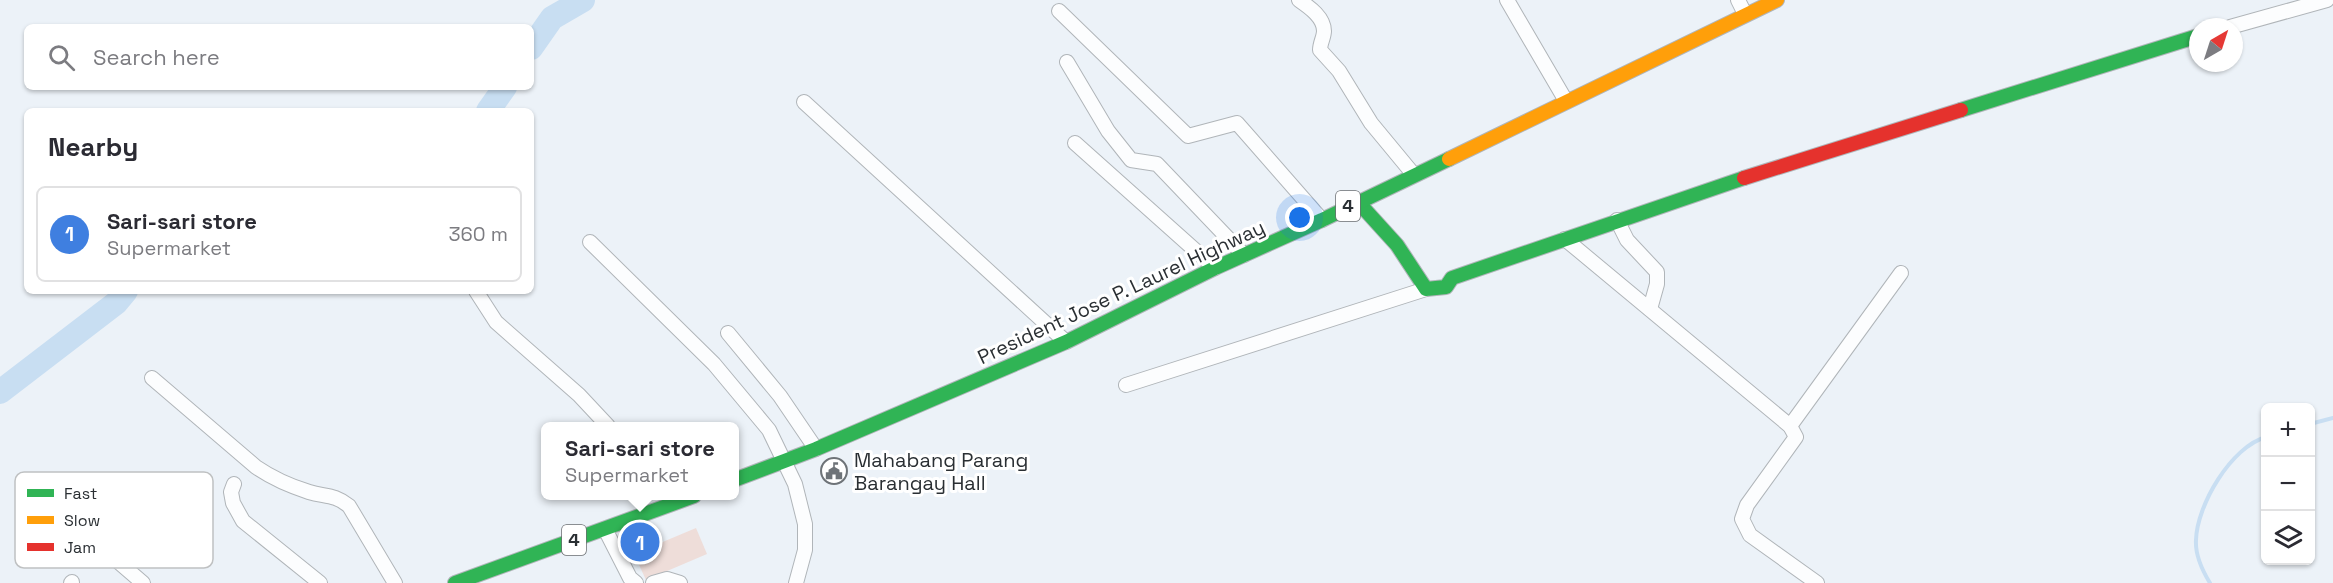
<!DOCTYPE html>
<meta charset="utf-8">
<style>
:root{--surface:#fff;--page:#f7f7f7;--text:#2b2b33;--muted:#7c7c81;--line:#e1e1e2;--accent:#1a73e8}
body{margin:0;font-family:"Space Grotesk",sans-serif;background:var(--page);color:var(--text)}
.controls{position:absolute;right:18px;bottom:18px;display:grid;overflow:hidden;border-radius:9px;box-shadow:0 2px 4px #0004}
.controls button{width:54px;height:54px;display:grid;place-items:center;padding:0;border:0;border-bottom:2px solid var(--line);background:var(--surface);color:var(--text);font:30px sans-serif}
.compass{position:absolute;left:2189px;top:18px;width:54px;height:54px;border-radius:50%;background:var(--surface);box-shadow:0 2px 4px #0004;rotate:39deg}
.you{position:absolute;left:1300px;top:218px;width:21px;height:21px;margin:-15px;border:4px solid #fff;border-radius:50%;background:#1a73e8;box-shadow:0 0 0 9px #1a73e833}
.badge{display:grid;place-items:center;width:39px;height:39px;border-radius:50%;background:var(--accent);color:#fff;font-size:20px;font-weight:700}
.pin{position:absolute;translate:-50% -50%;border:3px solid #fff;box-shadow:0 2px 6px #0006}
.popup{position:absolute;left:541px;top:422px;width:198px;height:78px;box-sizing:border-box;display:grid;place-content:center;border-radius:9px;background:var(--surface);filter:drop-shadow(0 2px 4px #0005);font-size:20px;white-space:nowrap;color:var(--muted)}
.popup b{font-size:22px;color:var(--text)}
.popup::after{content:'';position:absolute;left:50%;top:100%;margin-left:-12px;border:12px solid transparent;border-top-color:var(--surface)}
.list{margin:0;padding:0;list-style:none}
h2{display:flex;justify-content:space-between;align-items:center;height:78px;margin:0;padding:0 24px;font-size:26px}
h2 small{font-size:20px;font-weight:400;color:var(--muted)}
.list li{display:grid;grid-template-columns:39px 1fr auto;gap:18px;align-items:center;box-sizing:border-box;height:96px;margin:0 12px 12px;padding:0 12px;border:2px solid var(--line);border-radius:9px}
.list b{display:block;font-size:22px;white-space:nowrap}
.list p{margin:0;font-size:20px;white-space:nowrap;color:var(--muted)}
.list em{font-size:20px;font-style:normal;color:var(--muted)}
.icon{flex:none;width:33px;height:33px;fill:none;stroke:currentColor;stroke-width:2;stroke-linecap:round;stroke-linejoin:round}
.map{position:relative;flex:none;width:2333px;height:583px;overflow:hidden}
.search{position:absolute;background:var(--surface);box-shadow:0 2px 4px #0004;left:24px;top:24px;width:510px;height:66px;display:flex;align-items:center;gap:15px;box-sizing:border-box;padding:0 21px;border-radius:9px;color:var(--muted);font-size:22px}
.panel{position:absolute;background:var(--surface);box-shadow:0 2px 4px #0004;left:24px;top:108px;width:510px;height:186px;border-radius:9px}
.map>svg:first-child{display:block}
.green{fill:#eeddd9}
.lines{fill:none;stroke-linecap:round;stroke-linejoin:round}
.stream{stroke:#c8def2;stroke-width:4}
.river{stroke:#c8def2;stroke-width:24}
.street-casing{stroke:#b0b5b9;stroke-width:16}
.fast-casing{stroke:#b0b5b9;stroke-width:16}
.slow-casing{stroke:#b0b5b9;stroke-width:16}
.jam-casing{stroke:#b0b5b9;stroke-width:16}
.street{stroke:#fcfdfe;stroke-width:14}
.fast{stroke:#30b455;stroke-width:14}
.slow{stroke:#ff9f0a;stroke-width:14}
.jam{stroke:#e5322d;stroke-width:14}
.labels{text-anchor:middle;stroke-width:6;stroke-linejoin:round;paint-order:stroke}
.shield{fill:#fff;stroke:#6a6d70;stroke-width:1.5}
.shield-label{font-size:18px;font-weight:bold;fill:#2a2f33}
.street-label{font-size:20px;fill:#2a2f33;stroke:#fff}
.poi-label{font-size:20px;fill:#2a2f33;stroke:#fff;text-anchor:start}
.key{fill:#fff;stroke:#bfc1c2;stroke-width:1.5}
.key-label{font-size:16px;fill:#2a2f33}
</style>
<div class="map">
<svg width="2333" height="583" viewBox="0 0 2333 583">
<rect width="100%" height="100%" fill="#ecf2f8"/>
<!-- green -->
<path class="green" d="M696,528L707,554L646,580L634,554Z"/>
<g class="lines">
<!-- stream -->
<g class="stream">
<path d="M2310,424L2333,418"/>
<path d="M2210,583C2202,570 2195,556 2196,540C2197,505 2231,447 2266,437"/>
</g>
<!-- river -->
<g class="river">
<path d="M531,48L552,18L583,0"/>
<path d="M488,111L505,87"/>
<path d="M0,392L116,303L126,291"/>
</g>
<defs>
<g id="street">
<path d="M1299,0C1309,7 1324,17 1324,31C1324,37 1320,43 1320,50L1339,71L1371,123L1414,175"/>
<path d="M1507,0L1566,101"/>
<path d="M1738,0L1745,14"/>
<path d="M1059,11L1188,136L1237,123L1322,220"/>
<path d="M2230,27L2327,0"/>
<path d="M1067,62L1108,131L1131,160L1157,164L1244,255"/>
<path d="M804,102L1066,342"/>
<path d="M1075,143L1215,268"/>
<path d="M1617,220L1627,240L1657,272V284L1650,309"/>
<path d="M1565,239L1790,426L1796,437L1747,505L1742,519L1750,535L1817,583"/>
<path d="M590,242L714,364L769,430L795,484L805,524V550L796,583"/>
<path d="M476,291L496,322L579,395L608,426"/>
<path d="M728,333L780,396L816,449"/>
<path d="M152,378L256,467C272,478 290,486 309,492C326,497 334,494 349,506L395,583"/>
<path d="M1126,385L1426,289"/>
<path d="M1790,426L1901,273"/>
<path d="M234,484L231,492L233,503L243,521L320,583"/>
<path d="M56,508L143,583"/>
<path d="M605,529L630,578L636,583"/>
<path d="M71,583L72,582"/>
<path d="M653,583L667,579L680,583"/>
</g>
<g id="fast">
<path d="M1961,110L2198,36"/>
<path d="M1358,202L1397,245L1426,289L1446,287L1452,278L1744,178"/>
<path d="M734,480L816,449L1066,342L1215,268L1322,220L1449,159"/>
<path d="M455,583L694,496"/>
</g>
<path id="slow" d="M1449,159L1777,0"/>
<path id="jam" d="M1744,178L1961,110"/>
</defs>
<!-- street casing -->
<use href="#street" class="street-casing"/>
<!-- fast casing -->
<use href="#fast" class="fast-casing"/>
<!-- slow casing -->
<use href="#slow" class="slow-casing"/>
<!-- jam casing -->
<use href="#jam" class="jam-casing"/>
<!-- street -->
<use href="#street" class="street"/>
<!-- fast -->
<use href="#fast" class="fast"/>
<!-- slow -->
<use href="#slow" class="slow"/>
<!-- jam -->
<use href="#jam" class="jam"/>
</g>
<!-- icons -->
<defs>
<symbol id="civic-ring" viewBox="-11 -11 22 22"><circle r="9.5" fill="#fff" stroke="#6e7378" stroke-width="1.5"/><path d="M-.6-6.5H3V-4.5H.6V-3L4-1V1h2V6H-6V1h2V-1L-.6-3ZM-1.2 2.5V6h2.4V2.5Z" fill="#6e7378"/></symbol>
</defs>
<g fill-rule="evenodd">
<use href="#civic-ring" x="819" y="456" width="30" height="30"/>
</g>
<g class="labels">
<!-- shield labels -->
<g class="shield">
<rect x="1336" y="191" width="24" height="30" rx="4.5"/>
<rect x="562" y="525" width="24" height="30" rx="4.5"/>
</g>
<g class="shield-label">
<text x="1348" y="212">4</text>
<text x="574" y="546">4</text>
</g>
<!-- street labels -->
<g class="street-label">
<text transform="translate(1121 292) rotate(-25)" y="7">President Jose P. Laurel Highway</text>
</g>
<!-- poi labels -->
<g class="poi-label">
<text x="854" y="467">Mahabang Parang<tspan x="854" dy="23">Barangay Hall</tspan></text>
</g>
</g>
<!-- legend -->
<rect x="15" y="472" width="198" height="96" rx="9" class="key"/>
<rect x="27" y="489" width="27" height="8" fill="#30b455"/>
<rect x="27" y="516" width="27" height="8" fill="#ff9f0a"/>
<rect x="27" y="543" width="27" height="8" fill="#e5322d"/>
<g class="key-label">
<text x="64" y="499">Fast</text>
<text x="64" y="526">Slow</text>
<text x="64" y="553">Jam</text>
</g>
</svg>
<div class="controls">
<button>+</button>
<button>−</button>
<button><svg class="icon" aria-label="layers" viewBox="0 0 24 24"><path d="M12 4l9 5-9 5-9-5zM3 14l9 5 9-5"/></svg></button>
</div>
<svg class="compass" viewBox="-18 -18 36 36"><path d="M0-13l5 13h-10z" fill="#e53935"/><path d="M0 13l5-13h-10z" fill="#7c7c81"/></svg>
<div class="you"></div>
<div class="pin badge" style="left:640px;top:542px;background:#3f7fe0">1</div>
<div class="popup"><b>Sari-sari store</b>Supermarket</div>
<div class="search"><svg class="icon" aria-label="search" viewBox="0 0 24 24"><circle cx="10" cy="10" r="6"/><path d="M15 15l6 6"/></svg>Search here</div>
<section class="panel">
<h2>Nearby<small></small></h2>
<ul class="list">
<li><span class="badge" style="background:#3f7fe0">1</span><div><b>Sari-sari store</b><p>Supermarket</p></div><em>360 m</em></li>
</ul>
</section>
</div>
